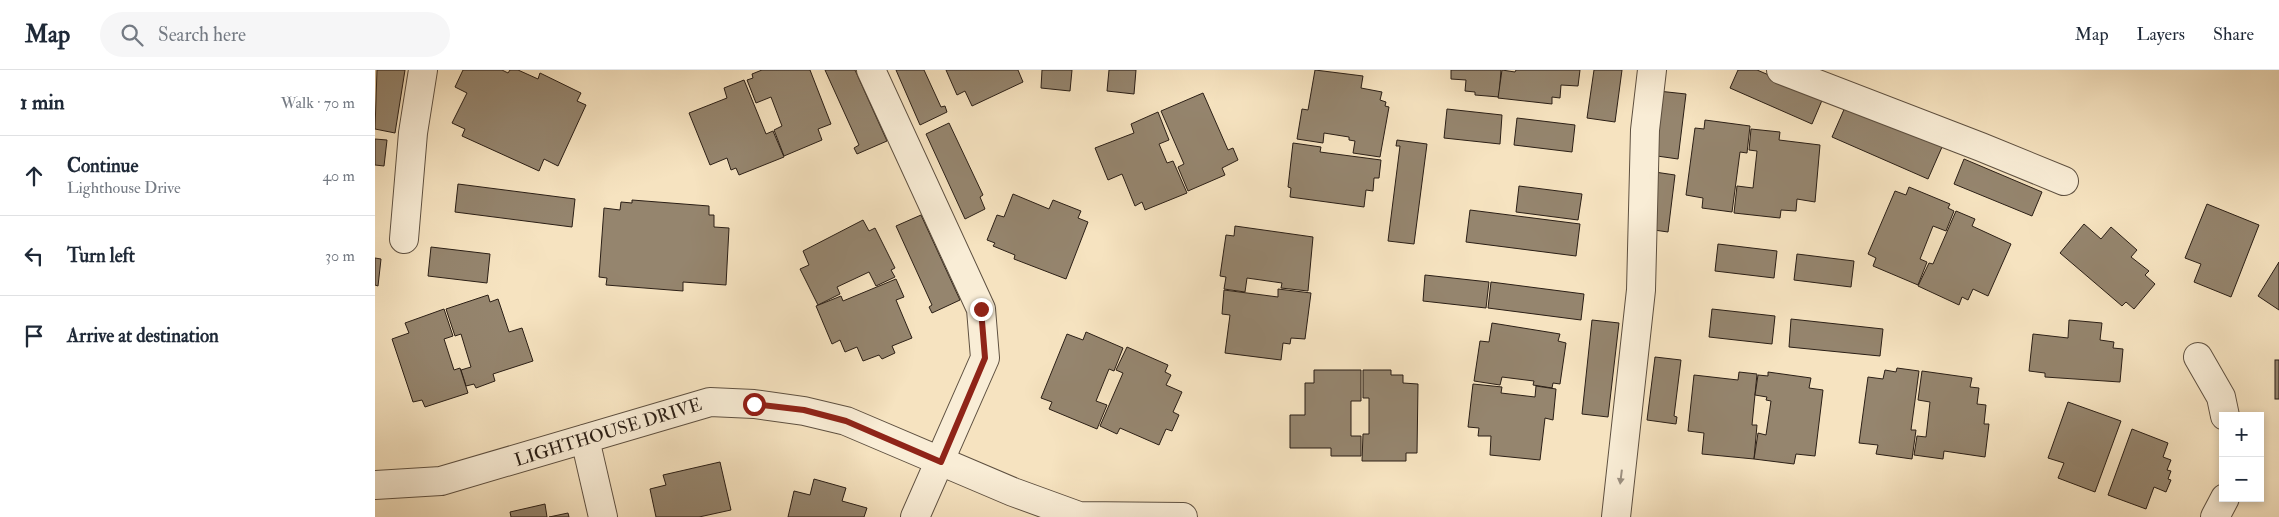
<!DOCTYPE html>
<meta charset="utf-8">
<style>
:root{--surface:#fff;--page:#f6f6f7;--text:#1f2937;--muted:#747a83;--line:#e0e1e3}
body{margin:0;font-family:"IM FELL Double Pica",serif;background:var(--page);color:var(--text)}
.controls{position:absolute;right:15px;bottom:15px;display:grid;overflow:hidden;border-radius:0px;box-shadow:0 2px 8px #0003}
.controls button{width:45px;height:45px;display:grid;place-items:center;padding:0;border:0;border-bottom:1px solid var(--line);background:var(--surface);color:var(--text);font:25px sans-serif}
.stop{position:absolute;width:15px;height:15px;margin:-11px;border:4px solid #8f2418;border-radius:50%;background:#fff}
.stop.end{background:#8f2418;border-color:#fff;box-shadow:0 1px 5px #0008}
.list{margin:0;padding:0;list-style:none}
h2{display:flex;justify-content:space-between;align-items:center;height:65px;margin:0;padding:0 20px;font-size:21px}
h2 small{font-size:16px;font-weight:400;color:var(--muted)}
.list li{display:grid;grid-template-columns:32px 1fr auto;gap:15px;align-items:center;box-sizing:border-box;height:80px;padding:0 20px;border-top:1px solid var(--line)}
.list b{display:block;font-size:19px;white-space:nowrap}
.list p{margin:0;font-size:16px;white-space:nowrap;color:var(--muted)}
.list em{font-size:16px;font-style:normal;color:var(--muted)}
.icon{flex:none;width:28px;height:28px;fill:none;stroke:currentColor;stroke-width:2;stroke-linecap:round;stroke-linejoin:round}
.map{position:relative;flex:none;width:1904px;height:447px;overflow:hidden}
header{display:flex;align-items:center;gap:30px;box-sizing:border-box;height:70px;padding:0 25px;background:var(--surface);border-bottom:1px solid var(--line)}
header strong{font-size:24px}
nav{display:flex;gap:28px;margin-inline-start:auto;font-size:18px}
.search{width:350px;height:45px;background:var(--page);display:flex;align-items:center;gap:12px;box-sizing:border-box;padding:0 18px;border-radius:28px;color:var(--muted);font-size:19px}
main{display:flex}
aside{flex:1;background:var(--surface)}
.map>svg:first-child{display:block}
.building{fill:#95856e;stroke:#2b1f16}
.lines{fill:none;stroke-linecap:round;stroke-linejoin:round}
.minor-casing{stroke:#5e5040;stroke-width:30}
.minor{stroke:#f9edd6;stroke-width:28}
.oneway{fill:#9c9080}
.route{stroke:#8f2418;stroke-width:6}
.labels{text-anchor:middle;stroke-width:4.5;stroke-linejoin:round;paint-order:stroke}
.street-label{font-size:18px;fill:#2b1f16;stroke:#f9edd6}
</style>
<header>
<strong>Map</strong>
<div class="search"><svg class="icon" aria-label="search" viewBox="0 0 24 24"><circle cx="10" cy="10" r="6"/><path d="M15 15l6 6"/></svg>Search here</div>
<nav><a>Map</a><a>Layers</a><a>Share</a></nav>
</header>
<main>
<aside>
<h2>1 min<small>Walk · 70 m</small></h2>
<ul class="list">
<li><svg class="icon" aria-label="ahead" viewBox="0 0 24 24"><path d="M12 20V5M6 11l6-6 6 6"/></svg><div><b>Continue</b><p>Lighthouse Drive</p></div><em>40 m</em></li>
<li><svg class="icon" aria-label="left" viewBox="0 0 24 24"><path d="M17 20v-9H6M10 6l-5 5 5 5"/></svg><div><b>Turn left</b></div><em>30 m</em></li>
<li><svg class="icon" aria-label="arrive" viewBox="0 0 24 24"><path d="M6 21V4h12l-3 4 3 4H6"/></svg><div><b>Arrive at destination</b></div></li>
</ul>
</aside>
<div class="map">
<svg width="1904" height="447" viewBox="0 0 1904 447">
<rect width="100%" height="100%" fill="#f6e3c0"/>
<filter id="stains"><feTurbulence type="fractalNoise" baseFrequency=".004" numOctaves="4"/><feColorMatrix values="0 0 0 0 .2 0 0 0 0 .09 0 0 0 0 .02 0 0 0 .5 -.17"/></filter>
<radialGradient id="worn" r=".72"><stop offset=".6" stop-color="#630" stop-opacity="0"/><stop offset="1" stop-color="#630" stop-opacity=".3"/></radialGradient>
<!-- building -->
<g class="building">
<path d="M2,0H30L20,63L0,59Z"/>
<path d="M88,0H127L133,3L135,0H143L163,9L165,3L206,23L202,31L211,35L183,96L169,89L164,101L87,66L90,59L77,53L92,23L80,17Z"/>
<path d="M387,0H435L456,54L443,59L447,70L409,86L399,60L407,56L396,27L381,33L372,10L378,8L377,4Z"/>
<path d="M450,0H480L512,71L482,84L479,78L484,75Z"/>
<path d="M521,0H549L566,37L570,36L572,42L545,55Z"/>
<path d="M571,0H643L648,12L597,36L590,21L582,25Z"/>
<path d="M667,0H697L695,21L666,18Z"/>
<path d="M734,0H761L759,24L732,21Z"/>
<path d="M940,0L988,6L986,18L1007,22L1005,30L1011,32L1010,36L1014,37L1005,87L978,83L980,71L974,70V67L949,63L948,73L922,69L927,39L933,40Z"/>
<path d="M1076,0H1126L1124,27L1100,25V22L1090,21L1091,10L1076,9Z"/>
<path d="M1127,0L1140,2L1141,0H1205L1203,16L1186,15L1185,28L1177,27V34L1123,28Z"/>
<path d="M1219,0H1247L1240,52L1212,48Z"/>
<path d="M1363,0H1382L1448,28L1437,54L1355,18Z"/>
<path d="M369,10L391,64L398,61L409,87L364,105L361,98L356,100L352,88L335,95L314,43L352,28L349,18Z"/>
<path d="M1283,21L1311,24L1303,89L1275,85Z"/>
<path d="M828,23L853,80L858,78L863,90L847,98L850,105L813,121L803,97L809,94L786,41Z"/>
<path d="M1471,35L1567,77L1553,109L1457,67Z"/>
<path d="M1072,39L1127,45L1125,74L1069,68Z"/>
<path d="M783,42L794,70L784,74L792,93L798,91L812,123L770,140L767,132L760,136L747,104L733,110L720,78L759,63L756,54Z"/>
<path d="M1142,48L1200,55L1197,82L1139,75Z"/>
<path d="M1330,50L1375,56L1372,83L1365,82L1357,142L1327,138L1328,128L1311,125L1320,58L1329,59Z"/>
<path d="M574,53L608,125L605,127L610,139L590,149L551,64Z"/>
<path d="M1376,59L1405,62L1404,70L1445,75L1440,132L1422,129L1421,141L1406,140L1405,148L1359,143L1362,116L1378,118L1382,81L1374,80Z"/>
<path d="M0,69L12,70L9,96L0,95Z"/>
<path d="M1022,70L1052,74L1039,174L1013,171L1025,76H1021Z"/>
<path d="M918,73L946,77L945,82L1006,90L1004,108H999L998,121L991,120L989,137L915,127L916,118L913,117Z"/>
<path d="M1589,89L1667,122L1657,146L1579,114Z"/>
<path d="M1273,101L1300,105L1293,162L1265,158Z"/>
<path d="M83,114L200,129L197,157L80,142Z"/>
<path d="M1144,116L1207,124L1203,150L1141,142Z"/>
<path d="M1534,117L1575,134L1573,138L1579,141L1571,161L1558,156L1545,189L1552,192L1543,215L1498,196L1501,188L1493,184L1520,121L1531,125Z"/>
<path d="M638,124L674,139L678,130L706,141L703,148L713,152L691,209L639,189L640,185L618,176L620,173L612,170L622,145L629,147Z"/>
<path d="M257,130L334,136V145H339V157L354,158L351,215L308,212V221L231,215L232,208L224,207L229,138L245,140L246,132L257,133Z"/>
<path d="M1832,134L1884,155L1856,227L1819,212L1826,194L1810,188Z"/>
<path d="M1095,140L1205,154L1201,186L1091,172Z"/>
<path d="M1581,141L1600,149L1597,156L1636,174L1613,226L1598,219L1593,230L1587,227L1584,235L1543,216L1554,193L1558,194Z"/>
<path d="M546,145L585,230L557,243L554,237L557,235L521,156Z"/>
<path d="M488,150L494,161L500,158L520,198L516,200L520,207L501,216L494,202L462,217L465,224L443,235L425,199L434,195L428,181Z"/>
<path d="M1709,154L1726,169L1736,157L1762,180L1756,187L1774,201L1770,205L1780,214L1759,239L1751,232L1747,236L1685,183Z"/>
<path d="M860,156L938,167L933,221L906,218L907,213L872,208L870,222L849,219L851,207L845,206L851,165L859,166Z"/>
<path d="M1343,174L1402,181L1399,208L1340,201Z"/>
<path d="M56,177L115,184L112,213L53,206Z"/>
<path d="M1422,184L1479,191L1476,217L1419,210Z"/>
<path d="M0,188L6,189L3,216L0,215Z"/>
<path d="M1904,192V240L1883,226Z"/>
<path d="M1050,205L1114,212L1111,238L1048,231Z"/>
<path d="M521,209L529,227L521,230L537,268L517,276L520,283L507,289L504,285L488,291L482,277L470,282L465,270L457,274L441,236L466,226L468,231Z"/>
<path d="M1116,212L1209,224L1206,250L1113,238Z"/>
<path d="M903,219L936,223L930,269L916,268L915,274L908,273L906,290L850,283L855,245L847,244L849,220L903,227Z"/>
<path d="M113,225L115,232L123,229L134,262L147,258L158,291L118,304L120,311L101,318L99,314L91,316L86,300L96,297L86,264L80,266L71,239Z"/>
<path d="M69,239L78,266L69,269L79,300L85,298L93,323L50,337L47,330L38,332L17,269L34,263L30,253Z"/>
<path d="M1337,239L1400,246L1397,274L1334,267Z"/>
<path d="M1416,249L1508,259L1505,286L1414,277Z"/>
<path d="M1217,250L1244,253L1233,347L1207,344Z"/>
<path d="M1694,250L1727,253L1725,270L1739,272L1738,278L1748,279L1745,312L1670,307V303L1654,301L1658,264L1693,268Z"/>
<path d="M1117,253L1185,264L1183,271L1191,273L1185,314L1178,313L1177,318L1158,315L1159,311L1127,307L1125,315L1099,311L1105,271L1114,272Z"/>
<path d="M711,262L748,278L739,301L734,299L721,331L732,335L722,359L674,339L677,332L666,328L692,264L708,270Z"/>
<path d="M752,277L793,295L790,302L796,305L791,315L807,322L798,342L804,345L797,361L791,359L784,375L745,358L742,364L725,356L748,303L741,300Z"/>
<path d="M1280,287L1306,290L1299,346L1302,347L1301,354L1272,350Z"/>
<rect x="1900" y="290" width="4" height="39"/>
<path d="M1522,298L1544,301L1536,360H1541L1537,389L1501,384L1503,375L1484,373L1493,307L1508,309L1510,300L1521,302Z"/>
<path d="M939,300H986V331H976V366H986V386H956V378H915V345H930V313H939Z"/>
<path d="M988,300H1016V305H1028V313L1043,314L1042,383H1031V391H987L988,364H994V328H988Z"/>
<path d="M1547,301L1597,308L1595,317L1604,318L1602,334L1611,335L1609,354H1614L1610,387L1569,381L1568,389L1539,385L1542,366L1551,367L1555,332L1543,330Z"/>
<path d="M1364,302L1382,304L1377,355H1382L1379,389L1327,384L1329,363L1313,361L1319,305L1363,310Z"/>
<path d="M1393,302L1436,308L1434,318L1448,320L1440,386L1421,384L1419,394L1379,389L1383,363L1391,365L1396,331L1391,330L1392,327L1380,325L1383,305L1393,306Z"/>
<path d="M1098,314L1127,317L1126,323L1160,327L1161,316L1181,319L1178,350L1170,348L1165,390L1115,385L1116,366H1103L1104,358L1093,357Z"/>
<path d="M1693,332L1746,351L1720,422L1683,408L1689,393L1673,388Z"/>
<path d="M1757,359L1793,373L1788,387L1796,390L1792,400L1796,401L1793,409L1796,410L1791,422L1779,417L1771,439L1733,425Z"/>
<path d="M345,392L356,440L324,447H281L275,419L291,415L288,405Z"/>
<path d="M439,409L471,418L467,431L492,438L489,447H413L419,421L435,425Z"/>
<path d="M170,434L172,447H136L135,442Z"/>
<path d="M193,443L194,447H174Z"/>
</g>
<g class="lines">
<defs>
<g id="minor">
<path d="M496,0L606,239L610,288L540,447"/>
<path d="M1406,0L1606,77L1689,111"/>
<path d="M29,169L38,63L48,0"/>
<path d="M1823,287L1846,327L1850,346"/>
<path d="M210,369L228,447"/>
<path d="M0,415L66,411L335,332L379,334L429,341L471,351L638,422L704,446L808,447"/>
<path d="M1241,447L1266,220L1270,60L1277,0"/>
<path d="M1840,447L1850,428"/>
</g>
</defs>
<!-- minor casing -->
<use href="#minor" class="minor-casing"/>
<!-- minor -->
<use href="#minor" class="minor"/>
</g>
<!-- one-way arrows -->
<defs><path id="oneway-solid" d="M-6-.8H1V-3.2L6.5 0L1 3.2V.8H-6Z" transform="scale(1.25)"/></defs>
<use class="oneway" href="#oneway-solid" transform="translate(1246 407) rotate(97)"/>
<g class="lines">
<!-- route -->
<path class="route" d="M379,334L429,340L471,351L566,392L610,288L606,239"/>
</g>
<g class="labels">
<!-- street labels -->
<g class="street-label">
<text transform="translate(233 362) rotate(-17)" y="6">LIGHTHOUSE DRIVE</text>
</g>
</g>
<rect width="100%" height="100%" filter="url(#stains)"/>
<rect width="100%" height="100%" fill="url(#worn)"/>
</svg>
<div class="controls">
<button>+</button>
<button>−</button>
</div>
<div class="stop" style="left:379px;top:334px"></div>
<div class="stop end" style="left:606px;top:239px"></div>
</div>
</main>
